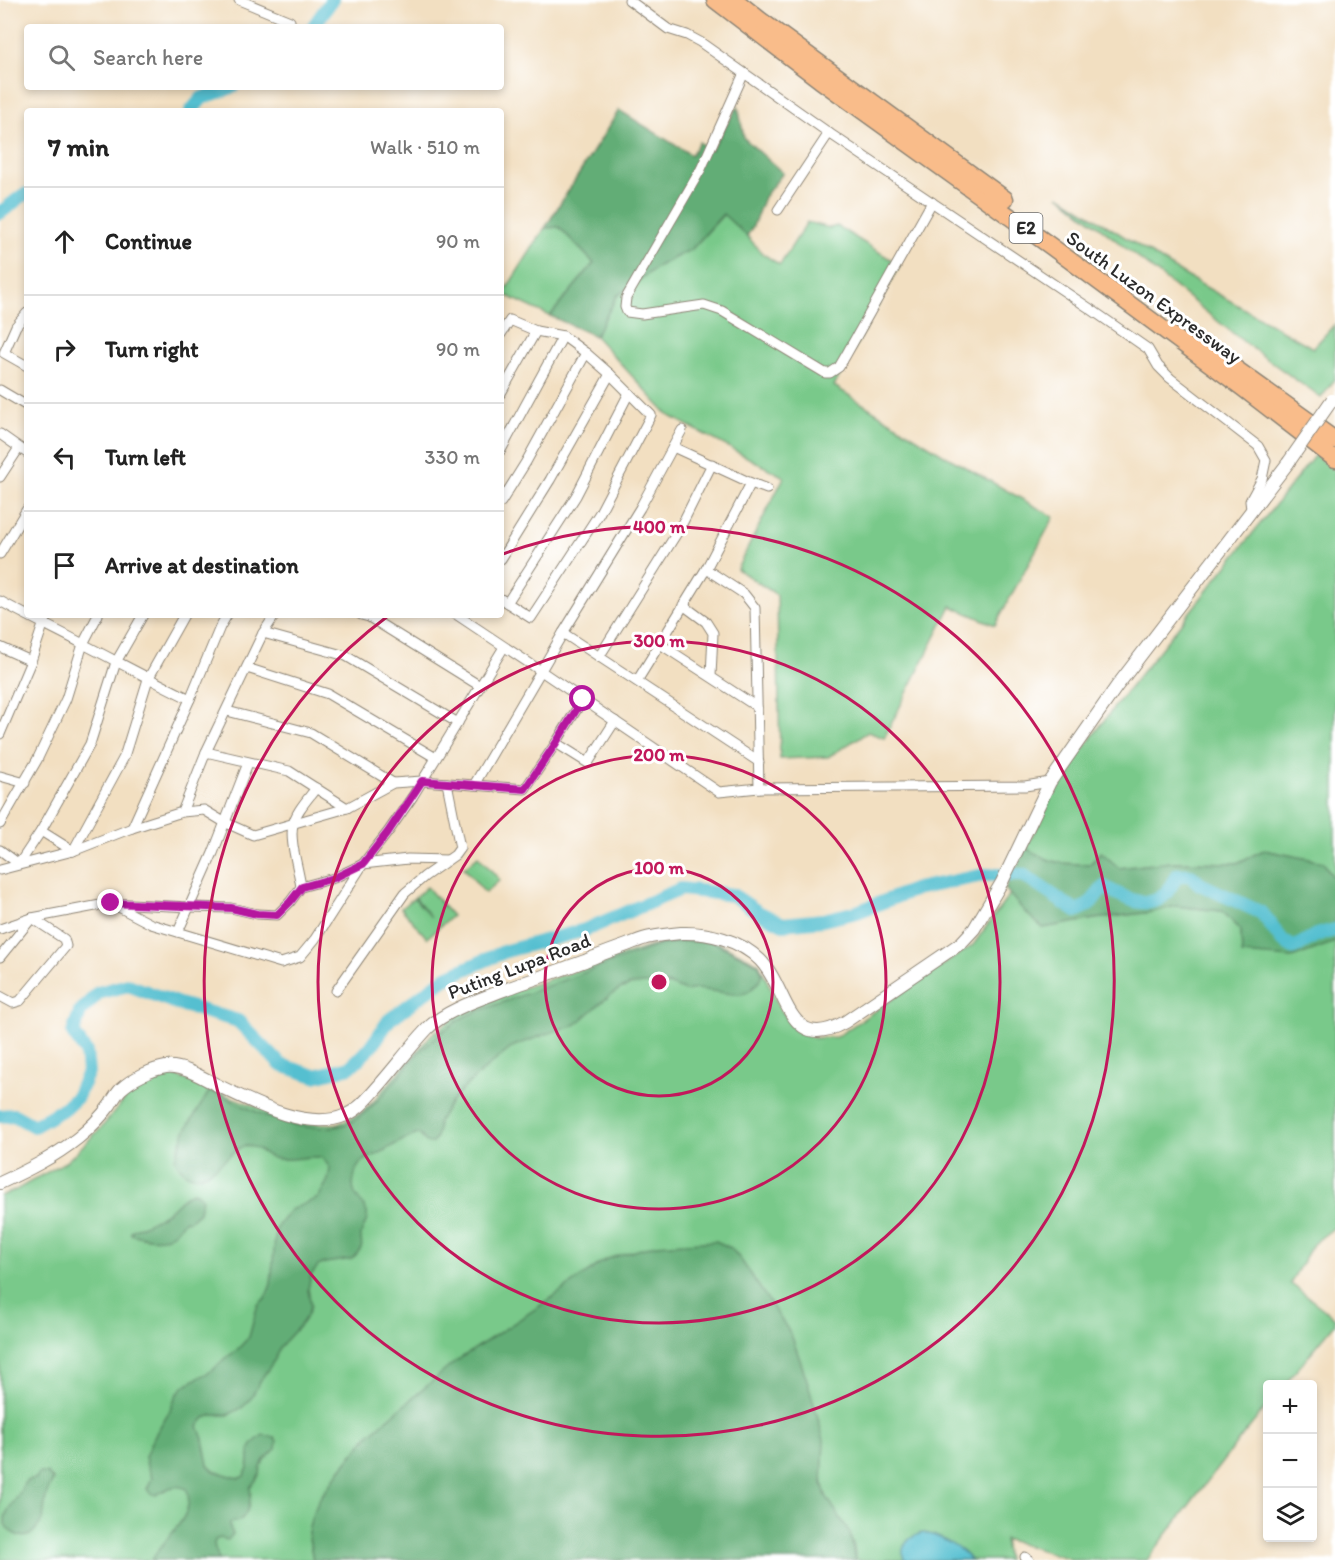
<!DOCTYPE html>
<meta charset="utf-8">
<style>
:root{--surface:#fff;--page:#f6f6f6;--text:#222;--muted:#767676;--line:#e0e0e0}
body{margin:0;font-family:Itim,sans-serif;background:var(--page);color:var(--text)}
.controls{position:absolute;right:18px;bottom:18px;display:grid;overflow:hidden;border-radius:6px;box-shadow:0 3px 9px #0003}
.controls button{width:54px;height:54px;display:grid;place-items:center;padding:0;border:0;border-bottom:2px solid var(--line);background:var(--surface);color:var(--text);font:30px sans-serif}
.stop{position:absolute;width:18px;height:18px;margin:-14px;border:4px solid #b5179e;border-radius:50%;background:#fff}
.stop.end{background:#b5179e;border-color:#fff;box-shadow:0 2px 6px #0008}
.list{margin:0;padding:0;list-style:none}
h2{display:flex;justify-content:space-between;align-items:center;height:78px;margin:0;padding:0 24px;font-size:26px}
h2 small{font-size:20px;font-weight:400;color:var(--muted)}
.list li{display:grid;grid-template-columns:39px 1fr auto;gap:18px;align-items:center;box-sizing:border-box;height:108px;padding:0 24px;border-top:2px solid var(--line)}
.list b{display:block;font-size:22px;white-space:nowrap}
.list em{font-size:20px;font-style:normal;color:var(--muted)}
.icon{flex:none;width:33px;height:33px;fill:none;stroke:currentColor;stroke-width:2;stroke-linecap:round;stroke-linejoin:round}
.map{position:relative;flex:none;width:1335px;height:1560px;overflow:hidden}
.search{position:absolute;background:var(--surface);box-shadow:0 3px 9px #0003;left:24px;top:24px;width:480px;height:66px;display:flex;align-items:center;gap:15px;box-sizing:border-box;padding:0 21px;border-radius:6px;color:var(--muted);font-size:22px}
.panel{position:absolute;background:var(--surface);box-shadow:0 3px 9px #0003;left:24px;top:108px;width:480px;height:510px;border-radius:6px}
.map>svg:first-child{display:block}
.green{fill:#79c98a;stroke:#527a5a;stroke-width:1.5}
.forest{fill:#62ad76;stroke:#466c50;stroke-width:1.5}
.water{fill:#55bfd0;stroke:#40757e;stroke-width:1.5}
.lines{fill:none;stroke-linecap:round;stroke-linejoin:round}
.river{stroke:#55bfd0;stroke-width:14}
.minor-casing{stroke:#8e8576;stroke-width:11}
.tertiary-casing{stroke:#8e8576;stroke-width:14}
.motorway-casing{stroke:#8e8576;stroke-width:19}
.minor{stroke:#fff;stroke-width:9}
.tertiary{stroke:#fff;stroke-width:12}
.motorway{stroke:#f9bc8a;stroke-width:16}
.tertiary-bridge-casing{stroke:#8e8576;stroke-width:14;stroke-linecap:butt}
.tertiary-bridge{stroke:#fff;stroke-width:12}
.route{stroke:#b5179e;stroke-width:8}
.ring{fill:none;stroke:#c2185b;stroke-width:3}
.labels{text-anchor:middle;stroke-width:6;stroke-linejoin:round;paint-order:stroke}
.shield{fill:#fff;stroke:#6b6b6b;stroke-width:1.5}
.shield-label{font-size:18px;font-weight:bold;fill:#2b2b2b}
.street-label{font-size:20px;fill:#2b2b2b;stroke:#fff}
.centre{fill:#c2185b;stroke:#fff;stroke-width:3}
.ring-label{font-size:18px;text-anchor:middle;font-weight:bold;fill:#c2185b;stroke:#fff;stroke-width:6;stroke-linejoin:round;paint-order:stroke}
</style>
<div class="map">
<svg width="1335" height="1560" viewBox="0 0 1335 1560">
<rect width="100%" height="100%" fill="#fff"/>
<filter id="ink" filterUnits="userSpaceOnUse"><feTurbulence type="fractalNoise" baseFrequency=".0167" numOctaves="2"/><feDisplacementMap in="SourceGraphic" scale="12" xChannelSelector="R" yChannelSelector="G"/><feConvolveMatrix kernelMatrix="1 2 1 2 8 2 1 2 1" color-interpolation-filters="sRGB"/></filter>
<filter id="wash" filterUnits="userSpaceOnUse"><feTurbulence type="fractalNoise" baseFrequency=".008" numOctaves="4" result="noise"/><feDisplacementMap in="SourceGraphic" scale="24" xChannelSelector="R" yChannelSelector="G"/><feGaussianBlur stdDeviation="1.35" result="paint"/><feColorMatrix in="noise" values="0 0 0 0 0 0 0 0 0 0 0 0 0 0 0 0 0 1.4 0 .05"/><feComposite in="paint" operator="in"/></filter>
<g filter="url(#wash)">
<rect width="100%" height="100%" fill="#f2dfc1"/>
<!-- green -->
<g class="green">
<path d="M1059,195L1181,273L1313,348L1335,324V379L1321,398L1249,346Z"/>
<path d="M724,214L747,236L763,254L780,265L807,222L830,228L837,226L900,265L834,386L949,458L1054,517L995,625L951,606L884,738L868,732L828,757L780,759L777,595L737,569L784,477L668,415L595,336L617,296L660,265L692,249Z"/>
<path d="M559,227L594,263L550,316L503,294L545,228Z"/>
<path d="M1315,455L1335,470V880L1323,862L1264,850L1237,863L1171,862L1119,868L1101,852L1090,864C1061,864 1051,865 1026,848L1060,780L1115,706Z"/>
<path d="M478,856L500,880L485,893L464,868Z"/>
<path d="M427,887L452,916L427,938L401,908L414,898L431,917L415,897Z"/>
<path d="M1010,894L1025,912L1043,928L1094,919L1152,912L1176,906L1222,911L1241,930L1242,954L1335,942V1227L1313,1244L1290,1283L1335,1318V1324L1285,1384H1268L1267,1406L1236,1444L1147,1560H1074L1004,1539L1007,1560H855C855,1529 836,1521 826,1496C822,1487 822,1477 822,1468L607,1259L543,1304L370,1434L341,1469L320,1498L308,1532L313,1560H0V1196L16,1190L67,1161L101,1128L130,1093L148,1081L171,1074L299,1123L338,1124L359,1114L372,1103L431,1035L462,1012L514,991L658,944L690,938L717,942L759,963L779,1007L795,1030L814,1038L836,1037L973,945Z"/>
</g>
<!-- forest -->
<g class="forest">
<path d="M738,106L744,138L783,173L764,197L753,226L747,236L723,214L692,249L660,265L617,296L595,336L550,316L594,263L559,227L545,228L619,110L691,155L699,142L711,150Z"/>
<path d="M1026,848C1051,864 1061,864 1090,864L1101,852L1119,868L1171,862L1237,863L1264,850L1323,862L1335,880V942L1292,958L1242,954L1241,930L1222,911L1176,906L1152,912L1094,919L1043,928L1025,912L1005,889Z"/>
<path d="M687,941L713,942L758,964L762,973L759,981L755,986L748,992L741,994H733L697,989L685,991L671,985L658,983L631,985L620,989L604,1000L578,1023L571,1027L560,1029L514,1046L490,1065L469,1083L451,1102L438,1122C439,1130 437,1136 433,1143H428C423,1141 423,1136 418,1134C404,1139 393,1145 380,1153C373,1157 366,1157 360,1164C356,1168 353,1179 353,1186C354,1200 365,1202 367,1213C369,1222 362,1227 361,1235C360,1240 363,1244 361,1248C359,1252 354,1256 352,1259L325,1263L318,1266L311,1275L308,1289L311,1305L308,1314L302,1323L280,1347L274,1361L264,1375L251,1398L243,1407L228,1415H213L205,1418L198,1426L203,1439L208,1465L214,1471L238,1478L243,1477C257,1459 238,1452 263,1435L274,1437L277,1441L276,1449L264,1460L261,1467L260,1474L250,1488C252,1497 248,1515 240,1520C237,1522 233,1522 230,1523V1528L233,1534L228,1540L220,1538L215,1540L214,1545L219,1560H152C164,1536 196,1519 187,1489C175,1483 167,1489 156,1495L150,1493L147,1489L152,1478L147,1466L145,1457L152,1440L170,1410L177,1394L185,1385L213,1370L225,1358L235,1352L249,1337L256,1311L258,1305L266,1297L271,1284L276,1228L290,1210L318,1198L328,1180L330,1168L323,1158C307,1154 290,1163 273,1158C262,1155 258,1145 244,1146C236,1148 229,1157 222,1162C204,1178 188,1185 175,1159L185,1131L210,1090C238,1103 265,1118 295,1125C309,1128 333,1129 346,1124C373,1114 401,1071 421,1050C435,1036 449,1026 465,1016L657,946Z"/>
<path d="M193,1192L198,1194L202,1198L199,1212L189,1221L185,1220C181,1224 179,1228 175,1232C164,1243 144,1238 131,1234V1231C143,1225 156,1220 166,1213C177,1205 180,1197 193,1192Z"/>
<path d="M716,1241L731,1248L741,1260L791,1334L808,1383L824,1440L822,1483L826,1496L850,1533L855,1560H313L308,1532L312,1516L320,1498L341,1469L370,1434L456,1361L543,1304L607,1259L655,1245Z"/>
<path d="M40,1473H47L53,1480C51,1485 47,1491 46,1497C44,1504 45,1513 42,1520C40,1525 34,1532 30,1535C22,1540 5,1531 5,1522C4,1512 13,1504 17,1497C25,1487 19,1481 35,1479Z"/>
</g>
<!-- water -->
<path class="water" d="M922,1533C935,1533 963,1549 970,1560H904C899,1545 909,1537 922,1533Z"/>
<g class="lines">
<!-- river -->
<g class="river">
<path d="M313,27L332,0"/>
<path d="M191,111L202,98L232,87"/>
<path d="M0,213L22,196L27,194"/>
<path d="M0,1116L14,1115L34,1126L65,1108L77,1097L88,1072L86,1052L73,1033L80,1012L98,993L128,985L179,1004L238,1021L281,1065L315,1076L350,1067L371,1047L389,1020L445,978L506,951L585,930L681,889L733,895L758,912L783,924L823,920L857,912L916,889L984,875H1023L1076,911L1089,905L1104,887C1122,896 1145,911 1163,896C1169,891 1173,882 1177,875H1190L1200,884L1262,913L1282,940L1294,948L1316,935L1335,930"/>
</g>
</g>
</g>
<g filter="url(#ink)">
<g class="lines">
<defs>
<g id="minor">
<path d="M239,0L290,21"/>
<path d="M629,0L668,29L687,35L700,42L829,133"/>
<path d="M744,73L701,169L626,298L625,307L627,312L642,314L704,305L722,311L825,373H830L839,367L846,355L932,202"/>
<path d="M778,210L829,133L1092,310L1148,349L1158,366L1170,378L1258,446L1266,460L1262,479L1250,501L1251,509"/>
<path d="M27,313L16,326L4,353L27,366"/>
<path d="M501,334L510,320L536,331L563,336L586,353L610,374L651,415L599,514L531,618L501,599"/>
<path d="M0,390L27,406"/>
<path d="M501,393L536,331"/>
<path d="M0,434L27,453"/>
<path d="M673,447L751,483L767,489"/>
<path d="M501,450L563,336"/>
<path d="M0,477L19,448"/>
<path d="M501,502L526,462L586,353"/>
<path d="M0,554L27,509"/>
<path d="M501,559L550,480L610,374"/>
<path d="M706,569L744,594L755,608L759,788L1025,786L1050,782"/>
<path d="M0,601C27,616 55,629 83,644C118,662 153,681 190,699"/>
<path d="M507,603L576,496L629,393"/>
<path d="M683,605L706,622L713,633L711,676"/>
<path d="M361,615L369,617L480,686"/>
<path d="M457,615L541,671L719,792L759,788"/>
<path d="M263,633L346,656L458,723"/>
<path d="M563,633L759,762"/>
<path d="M660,644L757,707"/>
<path d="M0,647L31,661"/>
<path d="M599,657L680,528L712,464"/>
<path d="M247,668L328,694L436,758"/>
<path d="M637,681L706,569L751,483"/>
<path d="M227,711L311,733L393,783"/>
<path d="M0,734L31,661L43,625L48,615"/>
<path d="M556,743L588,763L615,721"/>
<path d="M206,752L289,771L347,808"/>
<path d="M0,776L25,783"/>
<path d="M474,785L563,633L640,508L682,430"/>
<path d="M182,812L206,752L263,633L275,615"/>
<path d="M0,824L37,760L66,699L83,644L98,615"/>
<path d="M132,828L190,699L220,627L227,615"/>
<path d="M41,831L73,851"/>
<path d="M0,850L19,864"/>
<path d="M73,851L124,757L148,679L184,615"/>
<path d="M19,864L41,831L90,744L116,662L143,615"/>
<path d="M0,870L73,851L132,828L182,812L204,810L224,822L253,835L347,808L393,783L422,781L525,789L556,743L583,699"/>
<path d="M301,887C299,870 289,841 293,825C296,811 308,799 316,788"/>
<path d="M111,903L151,924L281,963L300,957L315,939L363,864L388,832L413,796L504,647"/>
<path d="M0,929L32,918L111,903L189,907L231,908L257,914L277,915L290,902L301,887L334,878L363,864L408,859L447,860"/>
<path d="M178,932L213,853L248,763"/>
<path d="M0,957L31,919"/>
<path d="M336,991L405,893L425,876L455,855L460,848L447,783"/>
<path d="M0,996L13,1003L20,1001L66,946L64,939L32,918"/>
<path d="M1025,1557L1029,1560"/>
</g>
<path id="tertiary" d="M0,1183C28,1170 54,1157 78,1138C89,1129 101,1117 110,1105C113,1100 117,1093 121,1089C132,1079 152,1069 166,1067C181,1065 200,1076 213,1083C248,1100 307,1133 346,1115C358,1110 367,1099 376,1089C394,1069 410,1047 428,1028C446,1010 481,999 504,990C531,980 558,971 585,961C599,955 613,950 627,945C635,942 643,938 651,937C660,935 671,934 681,933C708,932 740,940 760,960C789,989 787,1055 845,1022L961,943L974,929L1002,882L1050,782L1117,686L1288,463"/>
<g id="motorway">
<path d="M715,0L820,80L1052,247L1243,388L1335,459"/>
<path d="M735,0L760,20L1005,199"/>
<path d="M1204,346L1335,440"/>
</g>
</defs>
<!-- minor casing -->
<use href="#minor" class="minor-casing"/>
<!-- tertiary casing -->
<use href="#tertiary" class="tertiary-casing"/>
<!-- motorway casing -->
<use href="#motorway" class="motorway-casing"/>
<!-- minor -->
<use href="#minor" class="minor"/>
<!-- tertiary -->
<use href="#tertiary" class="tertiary"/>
<!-- motorway -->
<use href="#motorway" class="motorway"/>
<defs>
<path id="tertiary-bridge" d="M1288,463L1332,400"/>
</defs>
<!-- tertiary-bridge casing -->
<use href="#tertiary-bridge" class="tertiary-bridge-casing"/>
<!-- tertiary-bridge -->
<use href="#tertiary-bridge" class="tertiary-bridge"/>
</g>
</g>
<g class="lines" filter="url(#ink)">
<!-- route -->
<path class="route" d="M111,903L231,908L257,914L277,915L290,902L302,887L334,878L363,864L388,832L422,781L525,789L556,743L583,699"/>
</g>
<!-- distance rings -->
<g class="ring">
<circle cx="659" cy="982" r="114"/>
<circle cx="659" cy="982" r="227"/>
<circle cx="659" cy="982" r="341"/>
<path d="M503 554A455 455 0 1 1 388 616"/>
</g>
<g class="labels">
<!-- shield labels -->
<rect class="shield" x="1009.5" y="213" width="33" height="30" rx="4.5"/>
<g class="shield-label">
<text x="1026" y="234">E2</text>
</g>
<!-- street labels -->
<g class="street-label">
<text transform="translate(1154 297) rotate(36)" y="7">South Luzon Expressway</text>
<text transform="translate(519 966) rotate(-21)" y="7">Puting Lupa Road</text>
</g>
</g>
<circle cx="659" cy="982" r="9" class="centre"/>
<g class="ring-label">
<text x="659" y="533">400 m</text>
<text x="659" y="647">300 m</text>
<text x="659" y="761">200 m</text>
<text x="659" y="874">100 m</text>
</g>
</svg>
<div class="controls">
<button>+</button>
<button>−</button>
<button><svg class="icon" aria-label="layers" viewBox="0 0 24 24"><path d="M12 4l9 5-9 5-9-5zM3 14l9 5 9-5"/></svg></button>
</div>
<div class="stop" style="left:583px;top:699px"></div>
<div class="stop end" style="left:111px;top:903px"></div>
<div class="search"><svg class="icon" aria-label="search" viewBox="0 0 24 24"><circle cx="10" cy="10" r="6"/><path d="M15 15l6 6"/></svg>Search here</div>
<section class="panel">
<h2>7 min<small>Walk · 510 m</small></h2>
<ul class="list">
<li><svg class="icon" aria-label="ahead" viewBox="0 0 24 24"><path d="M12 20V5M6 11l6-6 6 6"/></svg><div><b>Continue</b></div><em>90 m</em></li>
<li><svg class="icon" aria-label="right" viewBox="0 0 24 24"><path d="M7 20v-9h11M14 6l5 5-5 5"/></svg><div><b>Turn right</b></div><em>90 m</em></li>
<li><svg class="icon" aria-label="left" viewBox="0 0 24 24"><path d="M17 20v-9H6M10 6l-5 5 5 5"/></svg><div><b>Turn left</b></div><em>330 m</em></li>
<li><svg class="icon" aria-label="arrive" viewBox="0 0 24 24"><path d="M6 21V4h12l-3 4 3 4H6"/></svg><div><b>Arrive at destination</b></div></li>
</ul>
</section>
</div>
